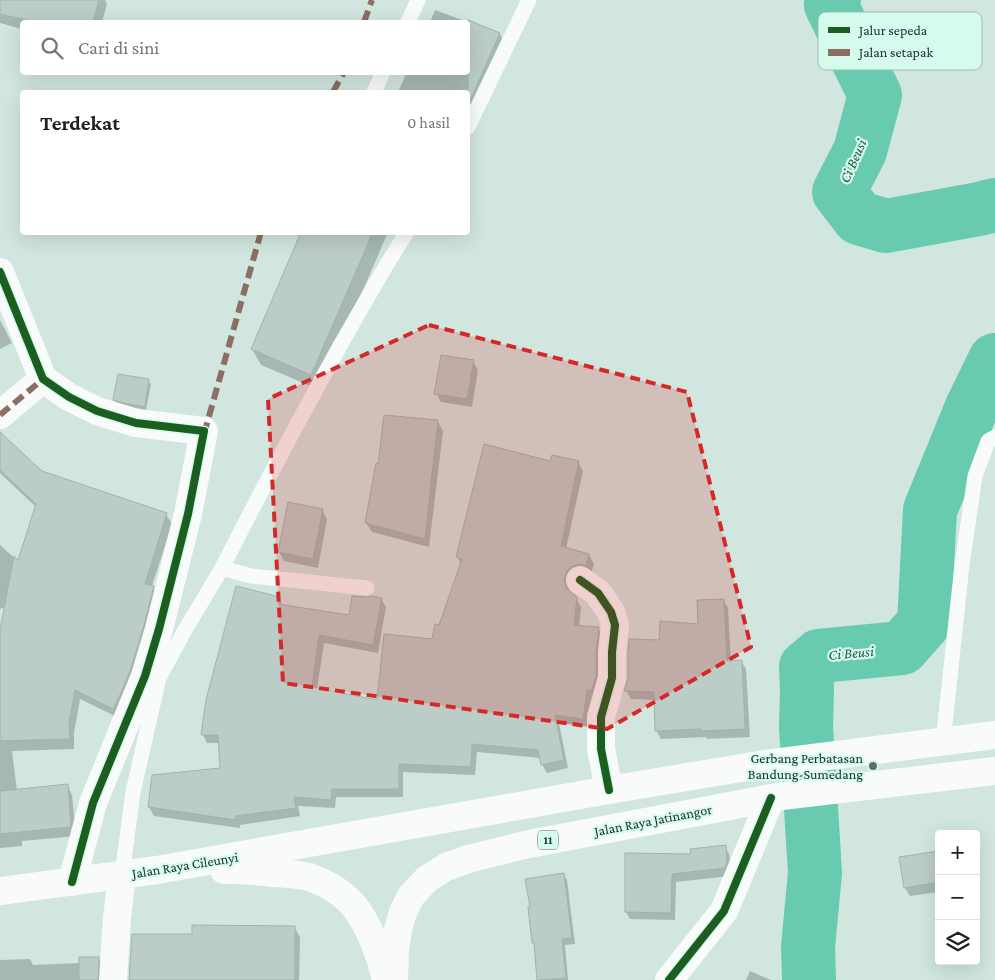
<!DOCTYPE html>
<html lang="id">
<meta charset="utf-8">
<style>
:root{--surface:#fff;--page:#f2f2f2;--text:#202124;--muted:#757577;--line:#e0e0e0}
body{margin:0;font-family:"Crimson Pro",serif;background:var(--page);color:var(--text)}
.controls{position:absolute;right:15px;bottom:15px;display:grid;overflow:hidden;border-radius:5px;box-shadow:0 5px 20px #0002}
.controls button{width:45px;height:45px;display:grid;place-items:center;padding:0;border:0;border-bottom:1px solid var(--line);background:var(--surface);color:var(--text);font:25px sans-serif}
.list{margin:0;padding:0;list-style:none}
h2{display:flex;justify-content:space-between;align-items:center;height:65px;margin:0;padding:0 20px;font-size:21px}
h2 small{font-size:16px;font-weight:400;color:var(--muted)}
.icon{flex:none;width:28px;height:28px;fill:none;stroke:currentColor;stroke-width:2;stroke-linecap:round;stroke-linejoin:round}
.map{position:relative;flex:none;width:995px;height:980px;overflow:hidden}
.search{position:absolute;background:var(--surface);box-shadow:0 5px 20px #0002;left:20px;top:20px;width:450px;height:55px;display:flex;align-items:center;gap:12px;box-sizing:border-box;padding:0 18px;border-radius:5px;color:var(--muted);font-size:19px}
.panel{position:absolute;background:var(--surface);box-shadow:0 5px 20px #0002;left:20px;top:90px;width:450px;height:145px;border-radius:5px}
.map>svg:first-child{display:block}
.shadow{fill:#0003}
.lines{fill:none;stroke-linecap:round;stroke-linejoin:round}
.river{stroke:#68caae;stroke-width:54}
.building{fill:#bcccc6;stroke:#a2b3ad}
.lane{stroke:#f8fbfa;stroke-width:15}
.street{stroke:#f8fbfa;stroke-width:28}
.highway{stroke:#f8fbfa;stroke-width:28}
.quiet{stroke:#8d6e63;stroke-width:6;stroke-dasharray:12 6;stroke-linecap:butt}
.cycleway-casing{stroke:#d5fbed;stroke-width:11}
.cycleway{stroke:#1b5e20;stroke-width:8}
.marked{fill:#d62828;fill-opacity:0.2;stroke:#d62828;stroke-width:4;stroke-dasharray:10 6;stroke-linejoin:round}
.poi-dot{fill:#5e6f69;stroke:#d5fbed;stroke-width:2}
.labels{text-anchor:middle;stroke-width:4.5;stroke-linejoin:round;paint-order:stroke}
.shield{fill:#d5fbed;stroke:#566c64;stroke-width:1}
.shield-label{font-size:12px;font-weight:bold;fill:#202f2a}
.poi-label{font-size:14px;fill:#202f2a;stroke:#d5fbed;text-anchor:end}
.street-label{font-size:14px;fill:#202f2a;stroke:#d5fbed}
.water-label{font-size:15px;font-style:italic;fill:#26594a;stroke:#d5fbed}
.key{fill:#d5fbed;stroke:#9fbeb2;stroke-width:1}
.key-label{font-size:14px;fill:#202f2a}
</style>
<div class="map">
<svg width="995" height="980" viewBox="0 0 995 980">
<rect width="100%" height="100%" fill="#d0e6de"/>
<!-- shadow -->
<g class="shadow">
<path d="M0,0H105L107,4L102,22H22V29L0,23Z"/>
<path d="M435,10L500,34L508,49L468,139V92H398L407,72H468V22H430Z"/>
<path d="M303,232H388L320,390L261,365L252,349Z"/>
<path d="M0,320L12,343L0,349Z"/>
<path d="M473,361L478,370L472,407L441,402L436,393Z"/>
<path d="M148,380L151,384L146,410L117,404L115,400Z"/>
<path d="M438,422L443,431L429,547L372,532L366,523L379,465Z"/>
<path d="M0,436L41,472L166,514L172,524L152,586L158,597L119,718L80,699L74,733V749L12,751L17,791L67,785L72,795L76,836L22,841V846L0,848V637L5,607L0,609V545L19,562L37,508L0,473Z"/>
<path d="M578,462L583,471L566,549L589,555L594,564L591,574L571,580L569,588L570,593L576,598L581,607L579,627L598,628L603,637L597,699L592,698L587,727L559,723L568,768L547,773L542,764L541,758L477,752L475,775L403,772V797H336L335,808L298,806L300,816L240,825V828L154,816L149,807L153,776L221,769L220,743H207L203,735L279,598L283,606L350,617L381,599L386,607L378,653L324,643L317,689L378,702L433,640L439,626L462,564L457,557L551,463Z"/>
<path d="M322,510L327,519L318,568L284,561L279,552Z"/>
<path d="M723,600L728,608L731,662L741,661L746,669L750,737L707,739L706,737L661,739L656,730L655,700L631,699L626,691L660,641L700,625Z"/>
<path d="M725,847L729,854L731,871L729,876L676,882L675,920L630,919L626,912L692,855Z"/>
<path d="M939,852V892L910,896L905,888Z"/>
<path d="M563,874L567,880L575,944L565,945L568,980H538L535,946L533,943Z"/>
<path d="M294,927L300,937L299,980H130L193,936Z"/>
<path d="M98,958L104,967L103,980H0V960L30,959L33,965L80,963Z"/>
<path d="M750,971L771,980H746Z"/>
</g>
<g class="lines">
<!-- river -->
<g class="river">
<path d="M834,0L831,5L875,95L860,151L839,192L859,218L886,226L979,209L995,205"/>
<path d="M809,980L808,947L815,873L806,727L807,690L806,667L819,656L902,648L924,623L930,510L972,407L995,360"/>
</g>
</g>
<!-- building -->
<g class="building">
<path d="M0,0H99L93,22H35L0,14Z"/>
<path d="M468,20L500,33L468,105Z"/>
<path d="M301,232H373L311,375L251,349Z"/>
<path d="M441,355L474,360L467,399L434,394Z"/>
<path d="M118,374L149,379L145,407L124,403L113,400Z"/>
<path d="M384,415L438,420L425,539L365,523L376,463L378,464Z"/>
<path d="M0,432L42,471L167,513L145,584L154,586L144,625L130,671L120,695L113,709L75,690L69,723L70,739L0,741V630L14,556L18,560L36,504L0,470Z"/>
<path d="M484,444L550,461L552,455L579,461L561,546L589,554L586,566L581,564L573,566L567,571L564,579L566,587L571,593L577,597L574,625L599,627L596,652V676L592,690H587L583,719L555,715L564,760L541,765L538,750L472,744L471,767L399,764V789H332L331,800L294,797L296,808L236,816V820L148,807L152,775L220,768L218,735H201L206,700L236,586L280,597L278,604L349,615L352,596L366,597L372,596L382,598L373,645L319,635L312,687L377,700L384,634L432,639L435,624L439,625L462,559L456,557Z"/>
<path d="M288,502L323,509L313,559L278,552Z"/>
<path d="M724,599L727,661L742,660L745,729L701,731V729L655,731L654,692L624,691L628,678V653L629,639L659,640L660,621L698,624L697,600Z"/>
<path d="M68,784L71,824L70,827L0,834V791Z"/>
<path d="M726,845L727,862L725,868L672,874L671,913L625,912V853L691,854L690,849Z"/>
<path d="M939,851V882L904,888L899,857Z"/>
<path d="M564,873L572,938L562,939L566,978L537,980L534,943H532L528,907H530L525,879Z"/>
<path d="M192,925L295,926V980H129L132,934H192Z"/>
<path d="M79,957H99L98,980H79Z"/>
</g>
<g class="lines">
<!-- lane -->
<g class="lane">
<path d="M408,22L418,0"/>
<path d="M374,92L383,72"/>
<path d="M468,127L529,0"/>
<path d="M222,568C260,493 300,418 341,344C363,306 383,269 407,232"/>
<path d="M943,742L962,565L975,476L988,441L995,437"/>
<path d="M122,875L133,792L159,678L185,630L222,568L251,576L367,588"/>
</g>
<!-- street -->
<g class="street">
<path d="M0,272L43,379L69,397L97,411L136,423L204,431L188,514L159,629L145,676L93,803L72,882"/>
<path d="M0,415L43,379"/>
<path d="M580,580L598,593L611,612L615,625L612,652V678L601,717V749L609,790"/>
<path d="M113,980L117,918L122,875"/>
<path d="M669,980L724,911L771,798"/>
</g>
<!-- highway -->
<g class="highway">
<path d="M224,870C240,870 257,871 274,873C287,874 300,874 312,878C328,884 343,893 354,906C369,925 381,956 386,980"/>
<path d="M0,891L157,870L609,790L765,764L995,735"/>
<path d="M394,980L395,949L398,929L403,912L411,896L427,879L446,867L468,859L529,844L782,796L995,771"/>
</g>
<!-- quiet -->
<g class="quiet">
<path d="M364,22L372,0"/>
<path d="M333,92L344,72"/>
<path d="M0,415L43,379L47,382"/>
<path d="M204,434L261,232"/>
</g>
<defs>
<g id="cycleway">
<path d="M0,272L43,379L69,397L97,411L136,423L204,431L188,514L159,629L145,676L93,803L72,882"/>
<path d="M580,580L598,593L611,612L615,625L612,652V678L601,717V749L609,790"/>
<path d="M669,980L724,911L771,798"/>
</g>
</defs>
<!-- cycleway casing -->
<use href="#cycleway" class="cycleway-casing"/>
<!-- cycleway -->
<use href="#cycleway" class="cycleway"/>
</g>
<!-- marked area -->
<path class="marked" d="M429,325L687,392L751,647L607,729L283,683L268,399Z"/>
<!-- markers -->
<circle class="poi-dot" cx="873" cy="766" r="5"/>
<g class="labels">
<!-- shield labels -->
<rect class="shield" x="538" y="830.5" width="20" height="19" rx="4"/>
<g class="shield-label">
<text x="548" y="844">11</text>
</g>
<!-- poi labels -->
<g class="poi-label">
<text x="863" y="763">Gerbang Perbatasan<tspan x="863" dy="16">Bandung-Sumedang</tspan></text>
</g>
<!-- street labels -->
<g class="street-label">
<text transform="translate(653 820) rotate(-11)" y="5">Jalan Raya Jatinangor</text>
<text transform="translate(185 865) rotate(-9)" y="5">Jalan Raya Cileunyi</text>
</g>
<!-- water labels -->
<g class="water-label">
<text transform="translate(853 161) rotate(-66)" y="5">Ci Beusi</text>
<text transform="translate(851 653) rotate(-5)" y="5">Ci Beusi</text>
</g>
</g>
<!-- legend -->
<rect x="818" y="12" width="164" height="58" rx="8" class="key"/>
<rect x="828" y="27" width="22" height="6" fill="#1b5e20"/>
<rect x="828" y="49" width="22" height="7" fill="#8d6e63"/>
<g class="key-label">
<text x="859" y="35">Jalur sepeda</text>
<text x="859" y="57">Jalan setapak</text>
</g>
</svg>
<div class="controls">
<button>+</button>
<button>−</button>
<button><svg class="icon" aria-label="layers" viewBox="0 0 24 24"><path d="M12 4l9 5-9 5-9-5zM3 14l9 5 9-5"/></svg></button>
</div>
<div class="search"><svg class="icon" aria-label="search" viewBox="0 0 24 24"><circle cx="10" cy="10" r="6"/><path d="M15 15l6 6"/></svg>Cari di sini</div>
<section class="panel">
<h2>Terdekat<small>0 hasil</small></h2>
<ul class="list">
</ul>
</section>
</div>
